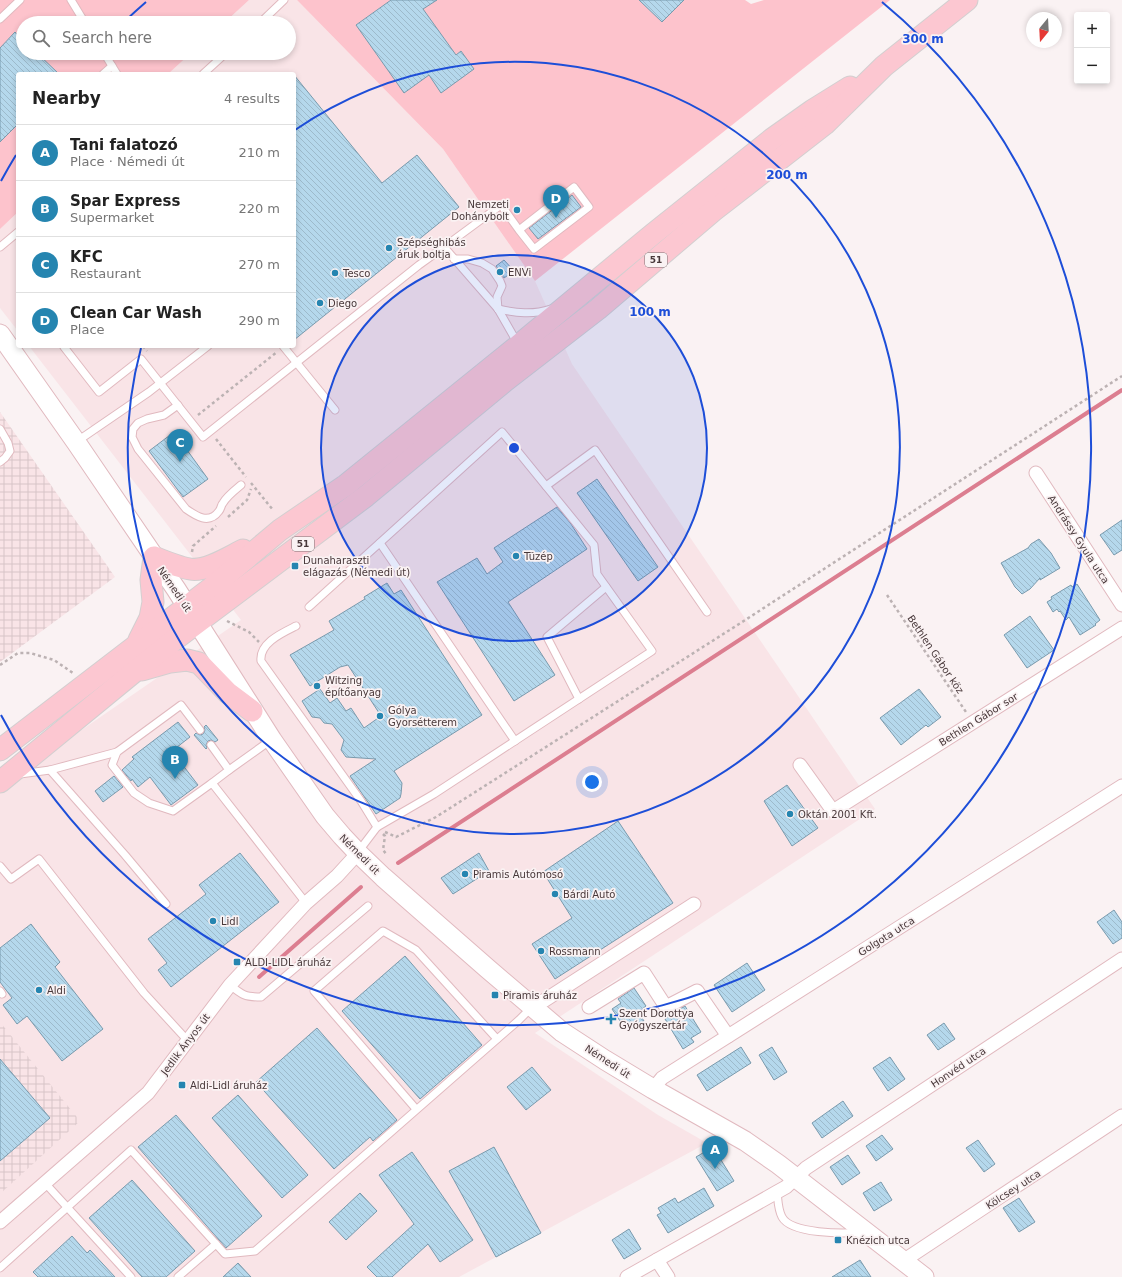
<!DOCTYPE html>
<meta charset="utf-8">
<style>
:root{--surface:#fff;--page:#f6f6f6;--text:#222;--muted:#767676;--line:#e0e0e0;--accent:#2585b0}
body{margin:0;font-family:"DejaVu Sans",sans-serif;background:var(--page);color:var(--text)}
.controls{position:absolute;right:12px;top:12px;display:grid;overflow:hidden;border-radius:4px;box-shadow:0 2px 6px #0003}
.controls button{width:36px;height:36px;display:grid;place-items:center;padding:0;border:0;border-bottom:1px solid var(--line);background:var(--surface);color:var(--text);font:20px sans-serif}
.compass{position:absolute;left:1026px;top:12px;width:36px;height:36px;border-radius:50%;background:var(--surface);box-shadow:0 2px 6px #0003;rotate:198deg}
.you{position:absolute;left:592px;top:782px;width:14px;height:14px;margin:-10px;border:3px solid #fff;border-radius:50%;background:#1a73e8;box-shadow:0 0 0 6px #1a73e833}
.badge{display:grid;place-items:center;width:26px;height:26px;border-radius:50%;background:var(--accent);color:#fff;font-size:13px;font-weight:700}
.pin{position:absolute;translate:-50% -33px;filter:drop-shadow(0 1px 2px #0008)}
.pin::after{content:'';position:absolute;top:21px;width:14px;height:12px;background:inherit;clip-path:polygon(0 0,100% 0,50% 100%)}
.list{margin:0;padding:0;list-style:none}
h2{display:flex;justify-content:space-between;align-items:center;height:52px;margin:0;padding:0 16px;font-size:17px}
h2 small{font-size:13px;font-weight:400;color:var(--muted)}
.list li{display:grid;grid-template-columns:26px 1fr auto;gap:12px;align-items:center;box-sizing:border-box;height:56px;padding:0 16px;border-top:1px solid var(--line)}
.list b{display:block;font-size:15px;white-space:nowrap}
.list p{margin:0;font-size:13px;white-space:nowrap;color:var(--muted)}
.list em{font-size:13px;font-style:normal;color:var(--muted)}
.icon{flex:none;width:22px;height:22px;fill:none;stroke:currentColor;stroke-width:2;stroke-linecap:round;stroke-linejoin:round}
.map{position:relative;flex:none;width:1122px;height:1277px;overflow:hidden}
.search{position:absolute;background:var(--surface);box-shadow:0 2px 6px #0003;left:16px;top:16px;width:280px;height:44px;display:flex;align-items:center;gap:10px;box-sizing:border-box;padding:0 14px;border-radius:22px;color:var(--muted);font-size:15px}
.panel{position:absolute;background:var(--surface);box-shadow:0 2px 6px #0003;left:16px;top:72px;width:280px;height:276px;border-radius:4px}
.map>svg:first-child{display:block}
.built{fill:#f9e4e7}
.industrial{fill:url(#industrial-grid)}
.green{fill:#fdc3cc}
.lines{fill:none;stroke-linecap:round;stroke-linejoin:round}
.stream{stroke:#dc7e90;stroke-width:4}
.building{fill:url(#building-back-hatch);stroke:#799aad}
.service-casing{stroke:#e1b9bf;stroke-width:9}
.minor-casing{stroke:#e1b9bf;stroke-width:15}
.secondary-casing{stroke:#e1b9bf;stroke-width:21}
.primary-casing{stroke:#d3cfd0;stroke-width:23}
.path{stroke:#bcb2b3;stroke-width:2.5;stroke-dasharray:3 3;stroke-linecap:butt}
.service{stroke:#fff;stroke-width:7}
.minor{stroke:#fff;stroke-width:13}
.secondary{stroke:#fff;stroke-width:19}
.primary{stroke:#fcc7d1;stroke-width:21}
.ring{fill:none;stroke:#1d4ed8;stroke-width:2}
.poi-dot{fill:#2585b0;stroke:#faf2f3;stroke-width:1.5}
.labels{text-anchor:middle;stroke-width:3.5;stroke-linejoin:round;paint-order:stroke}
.shield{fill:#faf2f3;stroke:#7d7072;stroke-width:1}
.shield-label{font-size:9px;font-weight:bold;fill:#48383a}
.poi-label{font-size:10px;fill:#48383a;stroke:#faf2f3;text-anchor:start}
.street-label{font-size:10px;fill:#48383a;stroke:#faf2f3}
.centre{fill:#1d4ed8;stroke:#faf2f3;stroke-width:2}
.ring-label{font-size:12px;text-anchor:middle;font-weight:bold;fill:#1d4ed8;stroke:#faf2f3;stroke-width:3.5;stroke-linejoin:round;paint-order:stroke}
</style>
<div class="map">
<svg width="1122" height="1277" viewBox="0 0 1122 1277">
<defs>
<pattern id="industrial-grid" width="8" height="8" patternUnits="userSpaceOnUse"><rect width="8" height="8" fill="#f9e4e7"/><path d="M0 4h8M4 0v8" fill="none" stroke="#d7c4c7"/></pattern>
<pattern id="building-back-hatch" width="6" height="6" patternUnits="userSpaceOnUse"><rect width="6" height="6" fill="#b5d8ec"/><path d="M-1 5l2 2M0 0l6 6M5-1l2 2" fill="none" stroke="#9dbacb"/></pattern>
</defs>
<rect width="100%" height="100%" fill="#faf2f3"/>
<!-- built -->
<g class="built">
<path d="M249,0H297L443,149L535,281L572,364L875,809L535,1033L658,1115L707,1143L459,1277H0V789L12,778L241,620L29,346H294V74H168L191,53H289V23H224Z"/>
<path d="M18,212V331L0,308V229Z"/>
</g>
<!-- industrial -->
<g class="industrial">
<path d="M0,412L115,577L0,662Z"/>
<path d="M0,1022L80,1121L0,1194Z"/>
</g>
<!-- green -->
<g class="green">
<path d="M0,0H249L224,23H23V53H191L168,74H18V212L0,229Z"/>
<path d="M297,0H745L751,4L764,0H890L535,281L443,149Z"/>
</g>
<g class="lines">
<!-- stream -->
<g class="stream">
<path d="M398,863L1122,390"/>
<path d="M259,977L361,887"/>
</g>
</g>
<!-- building -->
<g class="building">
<path d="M391,0H437L423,9L456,55L461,51L474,69L441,93L429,75L404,93L356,25Z"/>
<path d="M639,0H684L662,22Z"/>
<path d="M15,32L23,40V53H37L59,74H18V124L0,142V48Z"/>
<path d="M294,75L382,183L417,155L459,207L294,340Z"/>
<path d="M572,195L581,207L538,239L529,228Z"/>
<path d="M504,260L514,271L504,278L496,266Z"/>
<path d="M174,432L208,479L183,497L149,451Z"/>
<path d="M597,479L658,567L638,581L577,493Z"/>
<path d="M557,507L571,524L587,549L508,602L555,675L514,701L437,582L477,558L487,574L503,562L494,548Z"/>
<path d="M1122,520V550L1114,555L1100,535Z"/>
<path d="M1039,539L1051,553L1060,568L1040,580V578L1030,589L1022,594L1015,587L1001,563L1028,548L1031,544Z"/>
<path d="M387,583L394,594L401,590L482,715L394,771L402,783L401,794L400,798L376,814L350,776L376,759L346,757L341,750L344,740L332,724L324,723L320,718L312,717L302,701L320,689L330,703L337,698L346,711L351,708L364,728L381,716L348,665L340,667L310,686L290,655L334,630L329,621L365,599L364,597Z"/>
<path d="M1077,584L1100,620L1095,624L1096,625L1080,635L1069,617L1066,620L1060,611L1059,612L1057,609L1053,612L1047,602L1052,599L1051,597L1071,585L1072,587Z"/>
<path d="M1030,616L1054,650L1027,668L1004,635Z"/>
<path d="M919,689L941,717L928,727L926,725L901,745L880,718Z"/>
<path d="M178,722L190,737L172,751L198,785L171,805L150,777L138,787L132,779L131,781L122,770L134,759L132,757Z"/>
<path d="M206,725L218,740L215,742L211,740L208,741L206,745L207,748L206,749L194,735L196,733L200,735L203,734L205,730L204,727Z"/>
<path d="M114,776L123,787L103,802L95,791Z"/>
<path d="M787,785L818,828L792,846L764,801Z"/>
<path d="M618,821L673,903L555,979L532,944L572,918L543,872Z"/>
<path d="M240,853L279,902L171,987L158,970L167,963L148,939L206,894L199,885Z"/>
<path d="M479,853L489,871L453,894L441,878Z"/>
<path d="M1114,910L1122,922V938L1113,944L1097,922Z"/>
<path d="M31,924L60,962L55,967L103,1029L62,1061L27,1016L17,1024L3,1005L12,998L0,982V948Z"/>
<path d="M405,956L482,1045L420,1099L342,1011Z"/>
<path d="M747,963L765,990L732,1012L714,985Z"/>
<path d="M634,988L646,1006L638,1012L644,1021L632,1029L624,1019L620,1021L612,1009L621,1003L618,999Z"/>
<path d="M685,1006L701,1032L691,1038L694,1042L683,1049L665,1019L674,1012Z"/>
<path d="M944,1023L955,1039L938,1050L927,1035Z"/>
<path d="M317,1028L397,1120L373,1141L370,1137L334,1169L256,1082Z"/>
<path d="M741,1047L751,1063L707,1091L697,1075Z"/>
<path d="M772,1047L787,1072L774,1080L759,1055Z"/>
<path d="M890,1057L905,1079L888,1091L873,1068Z"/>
<path d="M0,1059L50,1118L0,1161Z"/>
<path d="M532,1067L551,1090L526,1110L507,1087Z"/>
<path d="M238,1095L308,1175L282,1198L212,1118Z"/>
<path d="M843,1101L853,1116L822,1138L812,1123Z"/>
<path d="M176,1115L262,1216L226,1248L138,1147Z"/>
<path d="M882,1135L893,1149L876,1161L866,1146Z"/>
<path d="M978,1140L995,1164L984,1172L966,1148Z"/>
<path d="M494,1147L541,1233L496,1257L449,1171Z"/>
<path d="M713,1147L734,1181L717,1191L696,1157Z"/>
<path d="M412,1152L473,1240L440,1262L428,1244L392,1277H377L367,1267L414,1224L379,1175Z"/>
<path d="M848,1155L860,1173L842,1185L830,1167Z"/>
<path d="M132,1180L195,1251L166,1277H142L89,1218Z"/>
<path d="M881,1182L892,1200L874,1211L863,1193Z"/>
<path d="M704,1188L714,1206L668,1233L657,1215L661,1213L658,1208L675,1198L678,1203Z"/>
<path d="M360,1193L377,1211L346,1240L329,1222Z"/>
<path d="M1019,1198L1035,1222L1019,1232L1003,1208Z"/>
<path d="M629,1229L641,1249L624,1259L612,1240Z"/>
<path d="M72,1236L87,1253L90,1250L115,1277H38L33,1272Z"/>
<path d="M860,1260L871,1277H832Z"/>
<path d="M238,1263L251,1277H223Z"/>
</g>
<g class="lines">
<defs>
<g id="service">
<path d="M71,0L85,23"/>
<path d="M0,19L20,0"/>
<path d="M260,23L284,0"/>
<path d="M104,53L117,74"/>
<path d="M103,74L112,66"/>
<path d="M203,74L226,53"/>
<path d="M0,247L18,232"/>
<path d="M444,247L501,205L519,230L574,187L589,207L534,249L519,230"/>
<path d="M454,259H468L482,263L492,269L500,281L502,286L497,297L498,309"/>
<path d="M498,309C516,313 533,315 551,309"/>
<path d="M65,346L64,347L99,392L141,359L203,437L419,265L444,247L498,309L518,344"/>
<path d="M283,346L335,410"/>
<path d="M178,405L164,415L147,419L138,423L133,429L132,437L138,449L186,509C196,516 209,525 219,511C221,509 221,505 223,503C227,496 235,490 241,485"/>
<path d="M0,429L8,443L10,451L5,458L0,462"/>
<path d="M76,442L149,392L208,346"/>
<path d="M546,486L595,450L707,612"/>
<path d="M380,543L515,741"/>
<path d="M309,607L502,432L594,545L597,574L652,651L434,794L377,827"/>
<path d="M296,626C282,633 259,643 261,661L361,801L377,827L358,852"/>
<path d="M579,699L547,637L606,587"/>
<path d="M200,730L181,705L117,752L112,765L134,793L149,803L173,811L212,783L306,903"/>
<path d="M211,745L229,770L212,783"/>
<path d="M50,770L117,752"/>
<path d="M229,770L271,740"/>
<path d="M20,774L50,770L125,855L166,904"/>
<path d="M0,866L11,879L39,859L144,993L188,1041"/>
<path d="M230,985C242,995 245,997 261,997L368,906"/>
<path d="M0,991L2,994"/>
<path d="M416,1109L314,991L383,931L416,950L497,1039"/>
<path d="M45,1183L131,1277"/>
<path d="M777,1192C778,1200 778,1210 782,1217C791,1234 844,1234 861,1232"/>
<path d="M0,1268L131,1150L225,1254L255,1251L519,1020L532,1007"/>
<path d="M178,1277L216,1244"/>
</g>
<g id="minor">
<path d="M1036,473L1122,605"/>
<path d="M800,765L833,811L1122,628"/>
<path d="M532,1006L545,1000L694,904"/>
<path d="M589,1007L644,973L666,1007L697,991L728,1036"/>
<path d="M653,1089L662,1078L1122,786"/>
<path d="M0,1222L148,1093L230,985L306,903L337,876L358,853"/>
<path d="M657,1260L668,1277"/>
<path d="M903,1261L1122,1116"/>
<path d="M627,1277L777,1192L786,1187L806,1168L1122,959"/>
</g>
<path id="secondary" d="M0,334L76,442L176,589L272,740L325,816L342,836L358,853L383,877L488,969L562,1032L605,1060L653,1089L745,1141L778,1164L924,1277"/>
<g id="primary">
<path d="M139,640L150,618L153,602L151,580L154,557C166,562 178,567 190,569C206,572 229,557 243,550"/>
<path d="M142,670L170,662L187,660L199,663L228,693L252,711"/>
<path d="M0,750L211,588L280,530L346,485L519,345L653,234L772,139L813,110L850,87"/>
<path d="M0,782L134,672L178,637L366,496L505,381L598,309L713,211L825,124L884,66L967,0"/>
</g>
</defs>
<!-- service casing -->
<use href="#service" class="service-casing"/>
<!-- minor casing -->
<use href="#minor" class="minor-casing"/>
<!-- secondary casing -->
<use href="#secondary" class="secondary-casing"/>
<!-- primary casing -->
<use href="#primary" class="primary-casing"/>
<!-- path -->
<g class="path">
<path d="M143,346L147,351"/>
<path d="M198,415L277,352"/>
<path d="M216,439L246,477"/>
<path d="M251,483L273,510"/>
<path d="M228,517L247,500L251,489"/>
<path d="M192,552L193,546L216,526"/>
<path d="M887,595L966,712"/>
<path d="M227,621L249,632L259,642"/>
<path d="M0,665L18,653H30L54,660L73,673"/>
<path d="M385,832L396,837L436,817L739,624L1122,376"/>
<path d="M383,834L385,836L383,850L387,855"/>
</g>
<!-- service -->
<use href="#service" class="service"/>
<!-- minor -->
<use href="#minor" class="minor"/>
<!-- secondary -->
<use href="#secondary" class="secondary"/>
<!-- primary -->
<use href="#primary" class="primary"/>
</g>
<!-- distance rings -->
<circle cx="514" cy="448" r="193" fill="#1d4ed8" fill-opacity=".12"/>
<g class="ring">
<circle cx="514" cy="448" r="193"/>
<path d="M295 130A386 386 0 1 1 141 348"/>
<path d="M1 181A578 578 0 0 1 16 155M124 22A578 578 0 0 1 146 2M882 2A578 578 0 1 1 1 715"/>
</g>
<!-- markers -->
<g class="poi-dot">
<circle cx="517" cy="210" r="4"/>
<circle cx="389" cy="248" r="4"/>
<circle cx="500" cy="272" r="4"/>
<circle cx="335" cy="273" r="4"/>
<circle cx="320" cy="303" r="4"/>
<circle cx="516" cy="556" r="4"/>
<rect x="291" y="562" width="8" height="8" rx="2"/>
<circle cx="317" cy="686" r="4"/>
<circle cx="380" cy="716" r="4"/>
<circle cx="790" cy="814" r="4"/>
<circle cx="465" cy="874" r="4"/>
<circle cx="555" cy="894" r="4"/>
<circle cx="213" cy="921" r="4"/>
<circle cx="541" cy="951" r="4"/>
<rect x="233" y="958" width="8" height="8" rx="2"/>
<circle cx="39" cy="990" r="4"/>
<rect x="491" y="991" width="8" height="8" rx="2"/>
<path d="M609 1013h4v4h4v4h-4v4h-4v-4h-4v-4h4z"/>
<rect x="178" y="1081" width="8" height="8" rx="2"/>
<rect x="834" y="1236" width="8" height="8" rx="2"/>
</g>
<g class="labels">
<!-- shield labels -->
<g class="shield">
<rect x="645" y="253" width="22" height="14" rx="3"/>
<rect x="292" y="537" width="22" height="14" rx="3"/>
</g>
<g class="shield-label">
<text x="656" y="263">51</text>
<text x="303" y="547">51</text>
</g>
<!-- poi labels -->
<g class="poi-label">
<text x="509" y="208" text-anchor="end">Nemzeti<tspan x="509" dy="12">Dohánybolt</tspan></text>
<text x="397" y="246">Szépséghibás<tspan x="397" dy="12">áruk boltja</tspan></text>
<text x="508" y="276">ENVi</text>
<text x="343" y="277">Tesco</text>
<text x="328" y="307">Diego</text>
<text x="524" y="560">Tüzép</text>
<text x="303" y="564">Dunaharaszti<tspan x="303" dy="12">elágazás (Némedi út)</tspan></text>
<text x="325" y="684">Witzing<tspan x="325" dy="12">építőanyag</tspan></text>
<text x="388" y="714">Gólya<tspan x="388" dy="12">Gyorsétterem</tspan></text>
<text x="798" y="818">Oktán 2001 Kft.</text>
<text x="473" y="878">Piramis Autómosó</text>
<text x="563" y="898">Bárdi Autó</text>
<text x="221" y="925">Lidl</text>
<text x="549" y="955">Rossmann</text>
<text x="245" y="966">ALDI-LIDL áruház</text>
<text x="47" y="994">Aldi</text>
<text x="503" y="999">Piramis áruház</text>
<text x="619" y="1017">Szent Dorottya<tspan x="619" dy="12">Gyógyszertár</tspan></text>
<text x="190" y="1089">Aldi-Lidl áruház</text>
<text x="846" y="1244">Knézich utca</text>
</g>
<!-- street labels -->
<g class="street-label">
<text transform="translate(1079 539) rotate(57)" y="4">Andrássy Gyula utca</text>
<text transform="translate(175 589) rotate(56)" y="4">Némedi út</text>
<text transform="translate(936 654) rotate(56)" y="4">Bethlen Gábor köz</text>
<text transform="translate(978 719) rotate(-32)" y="4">Bethlen Gábor sor</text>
<text transform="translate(360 854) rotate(45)" y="4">Némedi út</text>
<text transform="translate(886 936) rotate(-32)" y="4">Golgota utca</text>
<text transform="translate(185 1044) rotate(-53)" y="4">Jedlik Ányos út</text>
<text transform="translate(608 1061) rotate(33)" y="4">Némedi út</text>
<text transform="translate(958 1067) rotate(-34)" y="4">Honvéd utca</text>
<text transform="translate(1013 1189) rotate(-33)" y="4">Kölcsey utca</text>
</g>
</g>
<circle cx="514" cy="448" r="6" class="centre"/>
<g class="ring-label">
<text x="923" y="43">300 m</text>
<text x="787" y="179">200 m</text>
<text x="650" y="316">100 m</text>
</g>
</svg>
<div class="controls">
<button>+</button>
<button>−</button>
</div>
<svg class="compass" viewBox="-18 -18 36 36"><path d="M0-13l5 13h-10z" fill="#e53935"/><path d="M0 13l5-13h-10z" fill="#767676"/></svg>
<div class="you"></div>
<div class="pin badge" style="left:715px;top:1169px">A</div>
<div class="pin badge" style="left:175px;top:779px">B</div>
<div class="pin badge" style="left:180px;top:462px">C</div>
<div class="pin badge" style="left:556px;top:218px">D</div>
<div class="search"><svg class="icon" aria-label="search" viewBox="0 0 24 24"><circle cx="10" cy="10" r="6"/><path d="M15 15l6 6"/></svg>Search here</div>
<section class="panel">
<h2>Nearby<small>4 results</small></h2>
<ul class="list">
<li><span class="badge">A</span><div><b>Tani falatozó</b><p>Place · Némedi út</p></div><em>210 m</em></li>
<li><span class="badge">B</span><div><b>Spar Express</b><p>Supermarket</p></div><em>220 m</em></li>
<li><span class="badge">C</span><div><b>KFC</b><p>Restaurant</p></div><em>270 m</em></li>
<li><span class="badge">D</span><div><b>Clean Car Wash</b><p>Place</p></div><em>290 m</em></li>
</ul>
</section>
</div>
